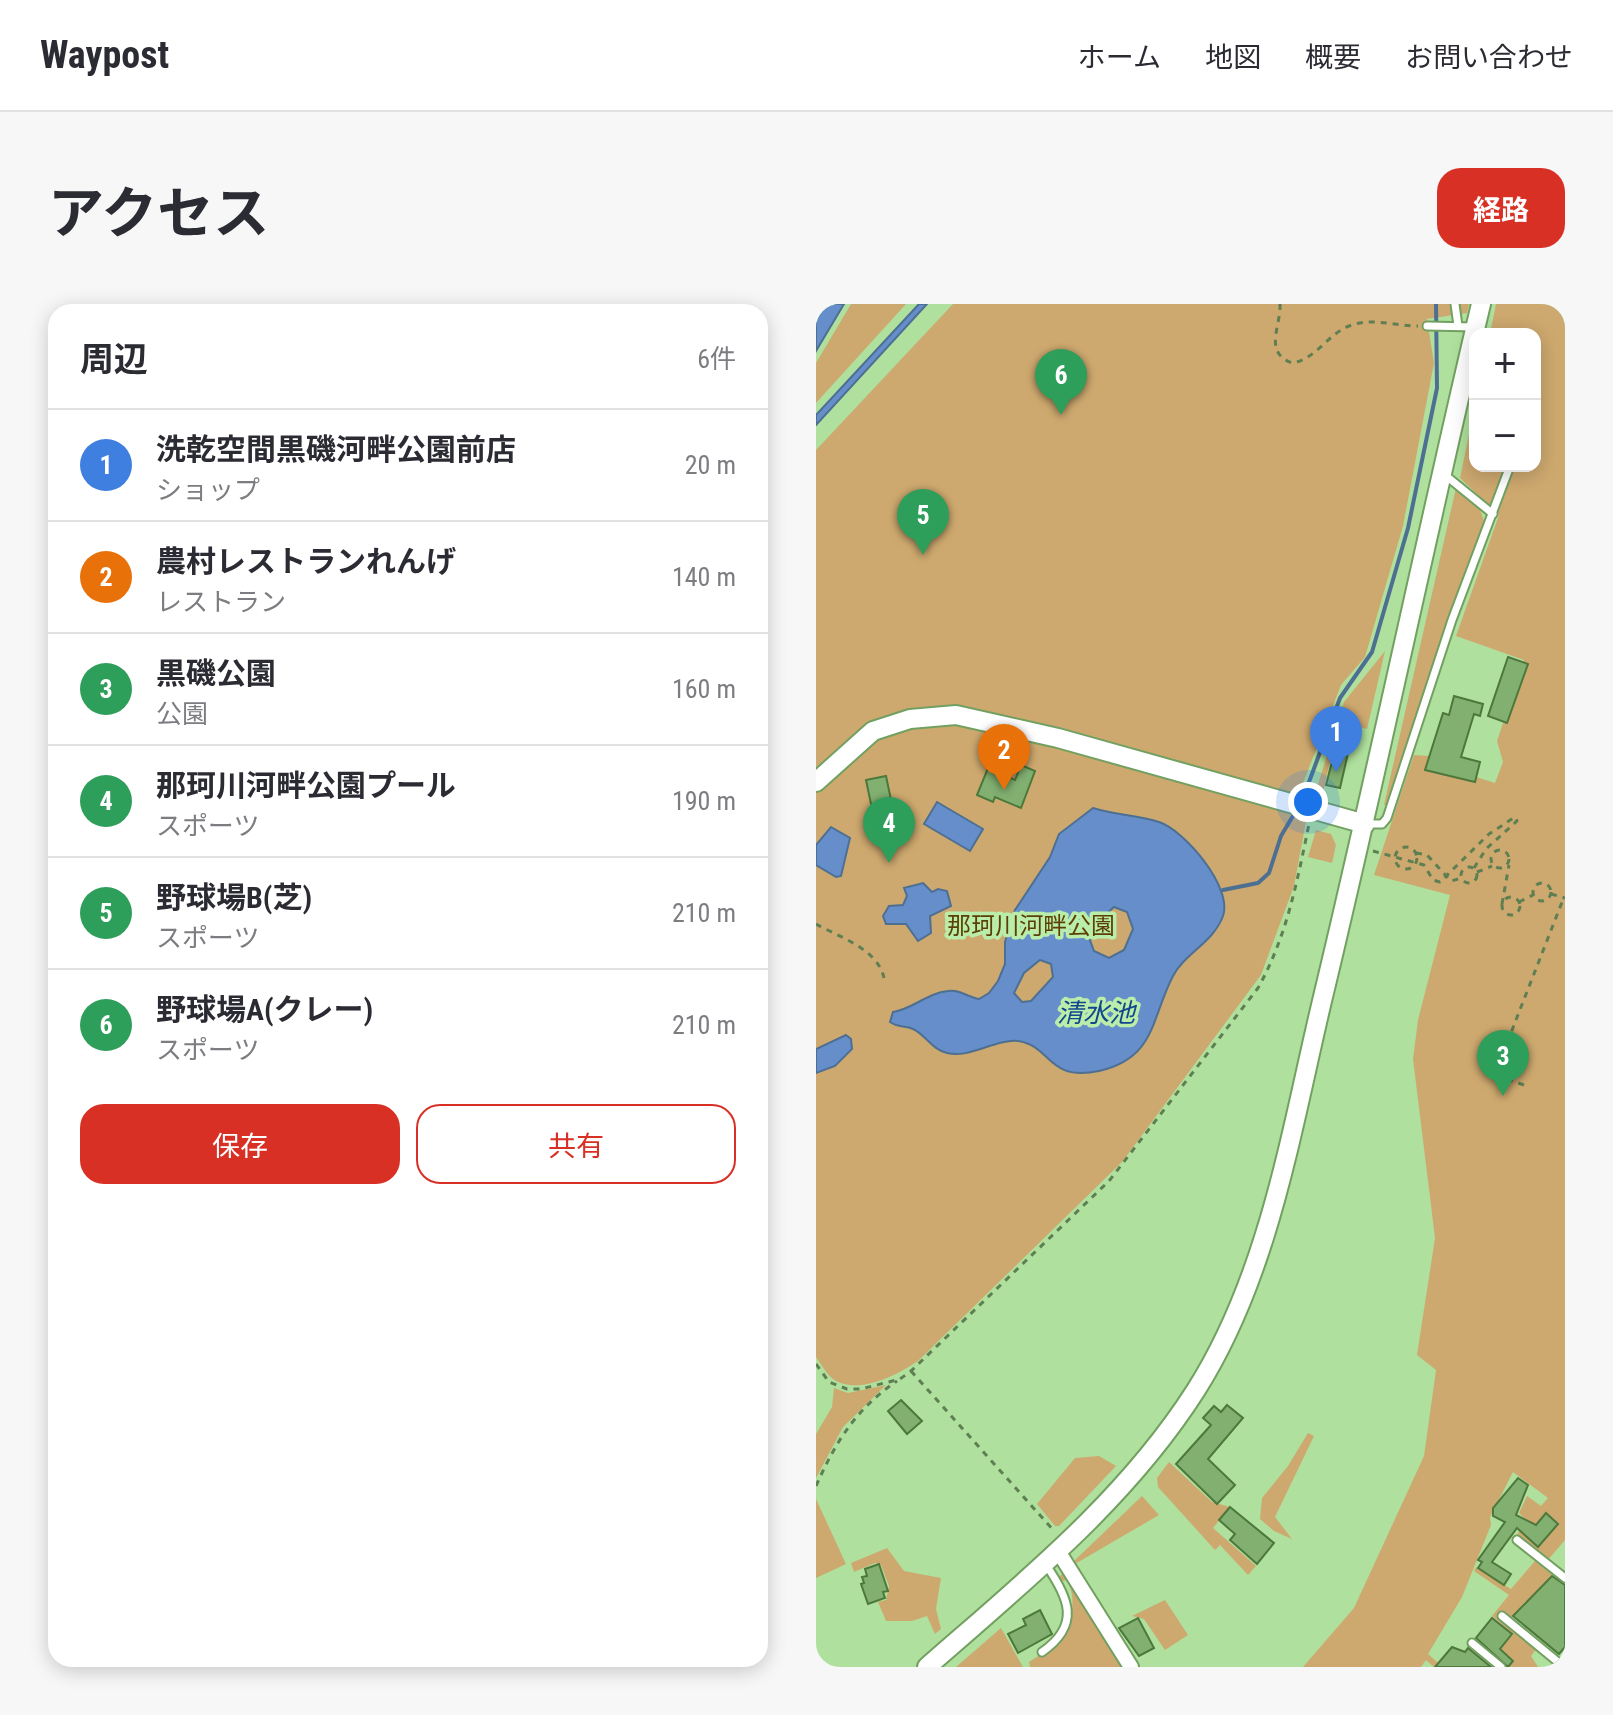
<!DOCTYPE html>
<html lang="ja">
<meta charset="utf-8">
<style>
:root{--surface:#fff;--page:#f7f7f7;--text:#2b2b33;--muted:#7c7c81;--line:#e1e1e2;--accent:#d93025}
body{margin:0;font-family:"Roboto Condensed","Noto Sans JP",sans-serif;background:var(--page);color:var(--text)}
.controls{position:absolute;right:24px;top:24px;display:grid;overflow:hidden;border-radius:16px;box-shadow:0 4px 20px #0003}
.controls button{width:72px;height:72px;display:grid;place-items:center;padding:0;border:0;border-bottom:2px solid var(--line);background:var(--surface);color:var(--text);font:40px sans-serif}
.you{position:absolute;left:492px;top:498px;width:28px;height:28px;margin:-20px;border:6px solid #fff;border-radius:50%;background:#1a73e8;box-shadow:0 0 0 12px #1a73e833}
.badge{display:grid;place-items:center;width:52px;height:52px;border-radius:50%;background:var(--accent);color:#fff;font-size:26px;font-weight:700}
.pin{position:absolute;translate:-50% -66px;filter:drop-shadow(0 2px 4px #0008)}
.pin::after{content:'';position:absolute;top:42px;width:28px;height:24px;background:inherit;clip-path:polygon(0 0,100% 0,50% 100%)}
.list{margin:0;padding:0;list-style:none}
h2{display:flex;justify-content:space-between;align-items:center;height:104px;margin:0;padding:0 32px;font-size:34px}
h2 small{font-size:26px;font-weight:400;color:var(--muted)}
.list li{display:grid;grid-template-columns:52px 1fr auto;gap:24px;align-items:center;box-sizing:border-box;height:112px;padding:0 32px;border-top:2px solid var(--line)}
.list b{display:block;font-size:30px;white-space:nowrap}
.list p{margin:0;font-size:26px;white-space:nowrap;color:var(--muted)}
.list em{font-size:26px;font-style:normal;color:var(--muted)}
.actions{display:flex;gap:16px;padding:24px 32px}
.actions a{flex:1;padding:18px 0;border:2px solid var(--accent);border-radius:24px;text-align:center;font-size:28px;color:var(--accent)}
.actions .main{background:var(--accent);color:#fff}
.map{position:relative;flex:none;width:749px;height:1363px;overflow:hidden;border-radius:24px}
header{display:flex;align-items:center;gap:48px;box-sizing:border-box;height:112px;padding:0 40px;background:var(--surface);border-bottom:2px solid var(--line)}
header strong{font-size:38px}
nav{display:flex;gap:44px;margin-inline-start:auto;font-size:28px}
.intro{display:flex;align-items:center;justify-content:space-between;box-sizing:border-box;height:192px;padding:0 48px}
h1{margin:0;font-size:56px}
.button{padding:20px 36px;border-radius:24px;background:var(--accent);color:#fff;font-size:28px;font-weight:700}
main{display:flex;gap:48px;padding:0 48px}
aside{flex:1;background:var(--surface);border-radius:24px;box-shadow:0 4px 20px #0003}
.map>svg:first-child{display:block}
.green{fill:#cea96f}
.water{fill:#658eca;stroke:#4d7092;stroke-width:2;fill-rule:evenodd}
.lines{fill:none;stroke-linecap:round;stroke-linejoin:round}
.stream{stroke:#4d7092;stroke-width:4}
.building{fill:#82b071;stroke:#4c783b;stroke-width:2}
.service-casing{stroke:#72a061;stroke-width:11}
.minor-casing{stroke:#72a061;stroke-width:18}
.tertiary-casing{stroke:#72a061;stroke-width:22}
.path{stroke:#5e7f52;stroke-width:3;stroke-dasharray:6 6;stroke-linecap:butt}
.service{stroke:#fff;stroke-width:7}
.minor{stroke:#fff;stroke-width:14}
.tertiary{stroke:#fff;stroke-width:18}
.path-bridge{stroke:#5e7f52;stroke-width:3;stroke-dasharray:6 6;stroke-linecap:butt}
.labels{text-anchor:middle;stroke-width:7;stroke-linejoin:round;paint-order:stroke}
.park-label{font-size:24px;fill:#5c3f05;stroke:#bbedaa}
.water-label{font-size:26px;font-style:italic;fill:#11468e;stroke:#bbedaa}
</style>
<header>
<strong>Waypost</strong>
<nav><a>ホーム</a><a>地図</a><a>概要</a><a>お問い合わせ</a></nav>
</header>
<div class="intro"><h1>アクセス</h1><a class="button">経路</a></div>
<main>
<aside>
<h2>周辺<small>6件</small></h2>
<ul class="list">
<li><span class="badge" style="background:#3f7fe0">1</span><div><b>洗乾空間黒磯河畔公園前店</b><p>ショップ</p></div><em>20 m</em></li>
<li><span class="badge" style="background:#e8710a">2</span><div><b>農村レストランれんげ</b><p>レストラン</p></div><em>140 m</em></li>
<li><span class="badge" style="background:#2e9e5b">3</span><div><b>黒磯公園</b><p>公園</p></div><em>160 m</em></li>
<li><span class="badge" style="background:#2e9e5b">4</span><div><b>那珂川河畔公園プール</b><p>スポーツ</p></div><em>190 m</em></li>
<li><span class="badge" style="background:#2e9e5b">5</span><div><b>野球場B(芝)</b><p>スポーツ</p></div><em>210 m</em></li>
<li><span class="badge" style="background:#2e9e5b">6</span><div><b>野球場A(クレー)</b><p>スポーツ</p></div><em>210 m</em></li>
</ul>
<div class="actions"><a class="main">保存</a><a>共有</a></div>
</aside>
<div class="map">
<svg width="749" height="1363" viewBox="0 0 749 1363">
<rect width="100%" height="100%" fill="#afe09d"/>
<!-- green -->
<g class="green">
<path d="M35,0H90L0,99V59Z"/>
<path d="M137,0H653L651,9L611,15L618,59L587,222L549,353L525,381L482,492L491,512L478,582L445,671L306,858L102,1057C81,1071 45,1090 20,1077C12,1073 5,1060 0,1053V146Z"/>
<path d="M680,0H749V1236L731,1257L701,1231L710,1216L703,1209L711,1192L725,1202L732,1194L697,1168L674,1213L675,1221L646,1293L612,1350L627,1363H618L610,1356L605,1363H487L538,1304L608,1152L620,1066L601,1051L619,934L597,755L602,716L634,591L558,571L598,451L613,452L610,466L658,478L660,473L679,479L687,458L681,437L708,356L640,332L683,211L644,174L659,101V162H719V30H674Z"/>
<path d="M640,184L664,206L669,220L632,314L570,501H568Z"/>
<path d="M569,347L551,425L529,420L513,461L505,498L497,496L528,398Z"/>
<path d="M500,526L515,530L520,541L516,559L492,553Z"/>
<path d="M70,1081L27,1123L0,1174V1130L16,1103L18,1084L32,1089Z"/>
<path d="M492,1129L498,1132L459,1213L476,1235L458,1227L444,1215L446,1194L472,1162Z"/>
<path d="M283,1152L300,1162L243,1222H239L221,1200L259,1154Z"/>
<path d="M353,1158L396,1198L414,1203L397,1224L440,1262L432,1271L404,1241L399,1246L342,1183L341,1174Z"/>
<path d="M326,1192L343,1211L259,1260L257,1258Z"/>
<path d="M0,1195L30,1260L0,1274Z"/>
<path d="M71,1244L88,1267L125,1274L120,1305L125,1325L119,1330L111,1312L96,1317H70L62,1298L70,1296L73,1282L65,1261L59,1259L38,1268L35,1259Z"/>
<path d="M719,1257L736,1270L714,1302L709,1298L691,1319L721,1344L715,1352L722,1363H691L678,1353L697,1330L676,1312L693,1291L658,1267L660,1263L695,1285Z"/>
<path d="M249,1267L308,1363H214L213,1358C236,1343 256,1340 256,1307C257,1294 257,1289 251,1276L246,1277L243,1273Z"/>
<path d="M349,1296L372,1331L349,1346L328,1315L316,1312Z"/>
<path d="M185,1324L207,1363H140Z"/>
</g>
<!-- water -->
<g class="water">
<path d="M0,0H28L0,47Z"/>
<path d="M103,0H111L0,121V111Z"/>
<path d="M121,498L167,525L154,547L108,520Z"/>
<path d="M277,504C299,511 322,511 343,518C368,526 417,583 407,612C397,639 369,649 357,672C335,714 340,754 283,767C231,778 236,742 202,737C179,735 153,755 131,749C115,745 110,731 97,725C89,721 82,724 74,718L77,708C97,705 111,689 132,687C144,685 151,693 163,695L173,689L182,677L189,660V638L199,606L234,553L243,530ZM298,603L311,608L317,625L308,646L293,654L278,647L274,636L282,617ZM224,656L235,660L237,673L215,697L206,698L198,689L208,669Z"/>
<path d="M15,523L34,534L25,572L20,573L0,561V541Z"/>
<path d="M107,579L116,588L122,585L131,587L135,602L114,612L115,629L102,637L90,620H70L67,612L73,602L87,601L91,592L88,584Z"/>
<path d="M30,731L35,735L36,745L19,762L0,769V745Z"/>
</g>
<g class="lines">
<!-- stream -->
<g class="stream">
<path d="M486,497L524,394L556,348L592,224L621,84L620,0"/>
<path d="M407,586L442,579L453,569L465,532L481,505"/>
</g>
</g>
<!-- building -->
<g class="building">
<path d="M692,353L712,360L691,419L672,412Z"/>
<path d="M638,392L667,400L664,412L658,410L645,453L664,458L659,478L609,466L627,409L633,411Z"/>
<path d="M519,446L532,449L524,484L510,481Z"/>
<path d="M205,461L219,467L205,504L179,493L177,498L161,491L172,464L199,476Z"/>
<path d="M70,472L80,520L60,524L50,476Z"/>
<path d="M85,1096L106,1117L91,1130L72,1107Z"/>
<path d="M411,1101L427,1114L392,1155L419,1181L401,1200L360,1160L395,1121L387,1114L398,1102L405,1108Z"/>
<path d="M702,1174L712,1181L700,1211L720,1221L730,1209L742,1220L722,1243L701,1224L676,1258L695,1270L688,1281L662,1264L666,1258L662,1256L689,1218L677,1212V1204Z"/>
<path d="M414,1203L458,1239L441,1260L414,1236L419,1230L403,1216Z"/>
<path d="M63,1260L72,1287L67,1288L69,1294L52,1300L45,1280L48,1279L46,1273L51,1272L49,1265Z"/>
<path d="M736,1272L749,1281V1343L743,1350L697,1312Z"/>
<path d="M224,1306L236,1330L202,1349L192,1330L210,1321L207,1315Z"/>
<path d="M322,1314L338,1344L323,1352L303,1324Z"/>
<path d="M676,1314L696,1330L684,1345L697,1357L692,1363L660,1334Z"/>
<path d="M636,1343L649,1348L652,1344L675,1363H619Z"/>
</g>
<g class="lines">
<defs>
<g id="service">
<path d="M639,0L642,22"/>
<path d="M611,22L659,23L669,30"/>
<path d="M629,171L677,210"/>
<path d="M551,520H566L571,514L636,316L694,162"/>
<path d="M701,1236L749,1274"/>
<path d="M686,1312L748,1363"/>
<path d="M656,1339L685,1363"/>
<path d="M226,1348C265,1321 253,1294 230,1261"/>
</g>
<path id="minor" d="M242,1247L315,1363"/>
<g id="tertiary">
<path d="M0,478L57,427L94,415L140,411L242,434L549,520"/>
<path d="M111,1363C208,1278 310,1196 380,1086C453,971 475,827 506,697C562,465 610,232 665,0"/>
</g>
</defs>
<!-- service casing -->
<use href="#service" class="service-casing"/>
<!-- minor casing -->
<use href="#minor" class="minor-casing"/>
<!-- tertiary casing -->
<use href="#tertiary" class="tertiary-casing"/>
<!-- path -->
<g class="path">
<path d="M464,0C465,23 447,48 476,59C499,56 512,30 533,22C556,13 578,22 602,22"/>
<circle cx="684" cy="555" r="9"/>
<path d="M557,547L608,561L617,576L624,578L673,530L699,513L701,517L670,545L658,564"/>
<circle cx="653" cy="571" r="8"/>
<path d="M661,568L676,562"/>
<circle cx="726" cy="588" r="9"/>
<path d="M735,590L749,594"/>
<circle cx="695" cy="602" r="9"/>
<path d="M703,598L717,591"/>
<path d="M686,600L693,561"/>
<path d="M0,620C23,633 62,645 68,674"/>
<path d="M708,781L688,774L682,762L748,593"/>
<path d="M0,1060L13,1078L31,1085H45L84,1075L95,1067L293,877L442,684C471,632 481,578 493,520"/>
<path d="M95,1067L239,1228"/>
<path d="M0,1182C20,1137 40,1105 81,1077"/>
</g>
<!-- service -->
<use href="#service" class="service"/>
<!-- minor -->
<use href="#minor" class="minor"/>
<!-- tertiary -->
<use href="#tertiary" class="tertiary"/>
<!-- path-bridge -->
<g class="path-bridge">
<circle cx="590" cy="554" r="11"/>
<path d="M600,549L611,551L635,577L646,574"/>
</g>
</g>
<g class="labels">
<!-- park labels -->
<g class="park-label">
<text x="215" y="630">那珂川河畔公園</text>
</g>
<!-- water labels -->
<g class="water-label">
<text x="280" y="718">清水池</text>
</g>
</g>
</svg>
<div class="controls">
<button>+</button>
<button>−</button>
</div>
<div class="you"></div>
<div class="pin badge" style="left:520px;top:468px;background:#3f7fe0">1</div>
<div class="pin badge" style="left:188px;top:486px;background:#e8710a">2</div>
<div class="pin badge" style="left:687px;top:792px;background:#2e9e5b">3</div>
<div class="pin badge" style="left:73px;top:559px;background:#2e9e5b">4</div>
<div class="pin badge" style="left:107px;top:251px;background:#2e9e5b">5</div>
<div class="pin badge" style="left:245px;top:111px;background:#2e9e5b">6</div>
</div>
</main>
